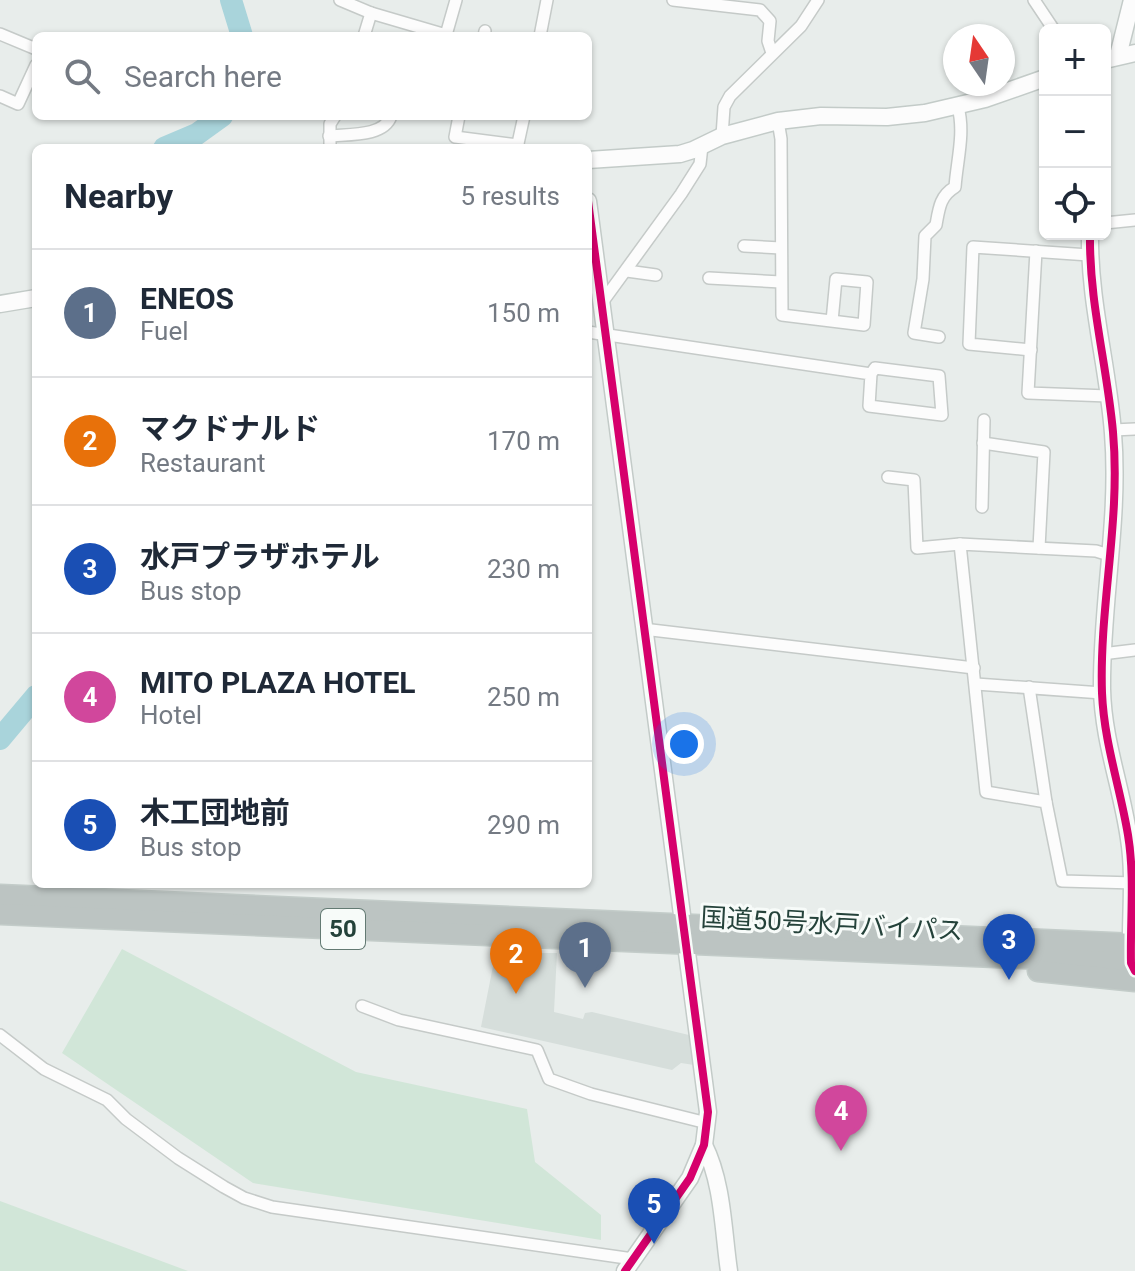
<!DOCTYPE html>
<meta charset="utf-8">
<style>
:root{--surface:#fff;--page:#f2f2f3;--text:#1f2937;--muted:#747a83;--line:#e0e1e3;--accent:#111827}
body{margin:0;font-family:Roboto,"Noto Sans JP",sans-serif;background:var(--page);color:var(--text)}
.controls{position:absolute;right:24px;top:24px;display:grid;overflow:hidden;border-radius:12px;box-shadow:0 2px 6px #0004}
.controls button{width:72px;height:72px;display:grid;place-items:center;padding:0;border:0;border-bottom:2px solid var(--line);background:var(--surface);color:var(--text);font:40px sans-serif}
.compass{position:absolute;left:943px;top:24px;width:72px;height:72px;border-radius:50%;background:var(--surface);box-shadow:0 2px 6px #0004;rotate:347deg}
.you{position:absolute;left:684px;top:744px;width:28px;height:28px;margin:-20px;border:6px solid #fff;border-radius:50%;background:#1a73e8;box-shadow:0 0 0 12px #1a73e833}
.badge{display:grid;place-items:center;width:52px;height:52px;border-radius:50%;background:var(--accent);color:#fff;font-size:26px;font-weight:700}
.pin{position:absolute;translate:-50% -66px;filter:drop-shadow(0 2px 4px #0008)}
.pin::after{content:'';position:absolute;top:42px;width:28px;height:24px;background:inherit;clip-path:polygon(0 0,100% 0,50% 100%)}
.list{margin:0;padding:0;list-style:none}
h2{display:flex;justify-content:space-between;align-items:center;height:104px;margin:0;padding:0 32px;font-size:34px}
h2 small{font-size:26px;font-weight:400;color:var(--muted)}
.list li{display:grid;grid-template-columns:52px 1fr auto;gap:24px;align-items:center;box-sizing:border-box;height:128px;padding:0 32px;border-top:2px solid var(--line)}
.list b{display:block;font-size:30px;white-space:nowrap}
.list p{margin:0;font-size:26px;white-space:nowrap;color:var(--muted)}
.list em{font-size:26px;font-style:normal;color:var(--muted)}
.icon{flex:none;width:44px;height:44px;fill:none;stroke:currentColor;stroke-width:2;stroke-linecap:round;stroke-linejoin:round}
.map{position:relative;flex:none;width:1135px;height:1271px;overflow:hidden}
.search{position:absolute;background:var(--surface);box-shadow:0 2px 6px #0004;left:32px;top:32px;width:560px;height:88px;display:flex;align-items:center;gap:20px;box-sizing:border-box;padding:0 28px;border-radius:12px;color:var(--muted);font-size:30px}
.panel{position:absolute;background:var(--surface);box-shadow:0 2px 6px #0004;left:32px;top:144px;width:560px;height:744px;border-radius:12px}
.map>svg:first-child{display:block}
.built{fill:#d6dedb}
.green{fill:#d1e6d8}
.lines{fill:none;stroke-linecap:round;stroke-linejoin:round}
.river{stroke:#a9d4db;stroke-width:22}
.street-casing{stroke:#c5cac8;stroke-width:14}
.secondary-casing{stroke:#c3cbc8;stroke-width:19}
.highway-casing{stroke:#c3ccc9;stroke-width:23}
.street{stroke:#fcfcfc;stroke-width:11}
.secondary{stroke:#fcfcfc;stroke-width:16}
.highway{stroke:#bcc4c2;stroke-width:20}
.cycleway-casing{stroke:#f7fbf9;stroke-width:13}
.cycleway{stroke:#d6006c;stroke-width:8}
.labels{text-anchor:middle;stroke-width:6;stroke-linejoin:round;paint-order:stroke}
.shield{fill:#f7fbf9;stroke:#637a73;stroke-width:2}
.shield-label{font-size:24px;font-weight:bold;fill:#24423a}
.street-label{font-size:26px;fill:#24423a;stroke:#f7fbf9}
</style>
<div class="map">
<svg width="1135" height="1271" viewBox="0 0 1135 1271">
<rect width="100%" height="100%" fill="#e8edeb"/>
<!-- built -->
<path class="built" d="M507,953H557L554,1012L583,1019L585,1013L592,1012L689,1035L694,1065L681,1063L672,1070L481,1027L494,961Z"/>
<!-- green -->
<g class="green">
<path d="M122,949L356,1072L527,1109L535,1162L601,1215V1240L253,1183L62,1053Z"/>
<path d="M0,1201L188,1271H0Z"/>
</g>
<g class="lines">
<!-- river -->
<g class="river">
<path d="M231,0L242,36"/>
<path d="M164,148L197,134L222,116"/>
<path d="M0,739L36,696"/>
</g>
<defs>
<g id="street">
<path d="M340,0L371,13L446,35L456,0"/>
<path d="M673,0L760,10L770,21L768,41L772,53"/>
<path d="M1034,0L1054,30"/>
<path d="M0,34L36,49"/>
<path d="M364,36L371,13"/>
<path d="M484,36L485,31"/>
<path d="M540,36L547,0"/>
<path d="M0,96L18,104L36,65"/>
<path d="M459,116L455,137L518,145"/>
<path d="M778,121L781,139L782,315L864,325L867,282L836,279L832,321"/>
<path d="M329,136C348,134 384,137 391,116"/>
<path d="M722,136L724,107L730,96L801,26L818,0"/>
<path d="M330,148V124L335,116"/>
<path d="M517,148L524,116"/>
<path d="M1105,223L1135,220"/>
<path d="M744,246L781,248"/>
<path d="M1036,251L1028,393L1108,396"/>
<path d="M627,271L656,275"/>
<path d="M709,278L781,282"/>
<path d="M601,304L681,194L700,164L702,146"/>
<path d="M588,332L871,374L869,406L942,415L939,376L875,368L871,374"/>
<path d="M939,337L914,333L923,279L925,236L936,225C939,208 940,196 955,187C957,160 965,133 958,107"/>
<path d="M1031,350L969,344L973,247L1089,255"/>
<path d="M1113,430L1135,429"/>
<path d="M983,443L1044,452L1039,548"/>
<path d="M888,477L914,480L917,548L960,544"/>
<path d="M982,507L984,420"/>
<path d="M1112,556L1096,551L960,544L986,792L1046,802L1062,881L1135,883"/>
<path d="M643,629L974,668"/>
<path d="M1102,654L1135,650"/>
<path d="M976,684L1102,693"/>
<path d="M1029,687L1046,802"/>
<path d="M362,1006L399,1020L537,1050L549,1079L591,1094L707,1123"/>
<path d="M0,1035L44,1069L107,1100L126,1119L178,1158L224,1187L244,1198L272,1207L633,1259"/>
</g>
<g id="secondary">
<path d="M1118,56L1132,0"/>
<path d="M1105,60L1135,53"/>
<path d="M588,160L680,154L693,150L722,136L778,121L821,116L887,117L925,113L985,99L1045,78"/>
<path d="M588,201L708,1112L704,1145L690,1178L625,1271"/>
<path d="M1090,234C1089,302 1108,366 1113,433C1120,519 1101,604 1102,689C1103,741 1122,788 1129,839C1135,877 1130,916 1131,955"/>
<path d="M0,304L36,298"/>
<path d="M704,1145C723,1183 723,1230 729,1271"/>
</g>
<g id="highway">
<path d="M0,895L1135,944"/>
<path d="M0,914L1135,963"/>
<path d="M1038,971L1135,981"/>
</g>
</defs>
<!-- street casing -->
<use href="#street" class="street-casing"/>
<!-- secondary casing -->
<use href="#secondary" class="secondary-casing"/>
<!-- highway casing -->
<use href="#highway" class="highway-casing"/>
<!-- street -->
<use href="#street" class="street"/>
<!-- secondary -->
<use href="#secondary" class="secondary"/>
<!-- highway -->
<use href="#highway" class="highway"/>
<defs>
<g id="cycleway">
<path d="M588,201L708,1112L704,1145L690,1178L625,1271"/>
<path d="M1090,234C1089,302 1107,365 1113,432C1121,520 1099,606 1102,693C1104,742 1120,787 1128,835C1135,877 1130,920 1131,963L1135,971"/>
</g>
</defs>
<!-- cycleway casing -->
<use href="#cycleway" class="cycleway-casing"/>
<!-- cycleway -->
<use href="#cycleway" class="cycleway"/>
</g>
<g class="labels">
<!-- shield labels -->
<rect class="shield" x="321" y="909" width="44" height="40" rx="6"/>
<g class="shield-label">
<text x="343" y="937">50</text>
</g>
<!-- street labels -->
<g class="street-label">
<text transform="translate(832 924) rotate(3)" y="9">国道50号水戸バイパス</text>
</g>
</g>
</svg>
<div class="controls">
<button>+</button>
<button>−</button>
<button><svg class="icon" aria-label="locate" viewBox="0 0 24 24"><circle cx="12" cy="12" r="6"/><path d="M12 2v4M12 18v4M2 12h4M18 12h4"/></svg></button>
</div>
<svg class="compass" viewBox="-18 -18 36 36"><path d="M0-13l5 13h-10z" fill="#e53935"/><path d="M0 13l5-13h-10z" fill="#747a83"/></svg>
<div class="you"></div>
<div class="pin badge" style="left:585px;top:988px;background:#5c6f8a">1</div>
<div class="pin badge" style="left:516px;top:994px;background:#e8710a">2</div>
<div class="pin badge" style="left:1009px;top:980px;background:#1a4fb4">3</div>
<div class="pin badge" style="left:841px;top:1151px;background:#d1479c">4</div>
<div class="pin badge" style="left:654px;top:1244px;background:#1a4fb4">5</div>
<div class="search"><svg class="icon" aria-label="search" viewBox="0 0 24 24"><circle cx="10" cy="10" r="6"/><path d="M15 15l6 6"/></svg>Search here</div>
<section class="panel">
<h2>Nearby<small>5 results</small></h2>
<ul class="list">
<li><span class="badge" style="background:#5c6f8a">1</span><div><b>ENEOS</b><p>Fuel</p></div><em>150 m</em></li>
<li><span class="badge" style="background:#e8710a">2</span><div><b>マクドナルド</b><p>Restaurant</p></div><em>170 m</em></li>
<li><span class="badge" style="background:#1a4fb4">3</span><div><b>水戸プラザホテル</b><p>Bus stop</p></div><em>230 m</em></li>
<li><span class="badge" style="background:#d1479c">4</span><div><b>MITO PLAZA HOTEL</b><p>Hotel</p></div><em>250 m</em></li>
<li><span class="badge" style="background:#1a4fb4">5</span><div><b>木工団地前</b><p>Bus stop</p></div><em>290 m</em></li>
</ul>
</section>
</div>
